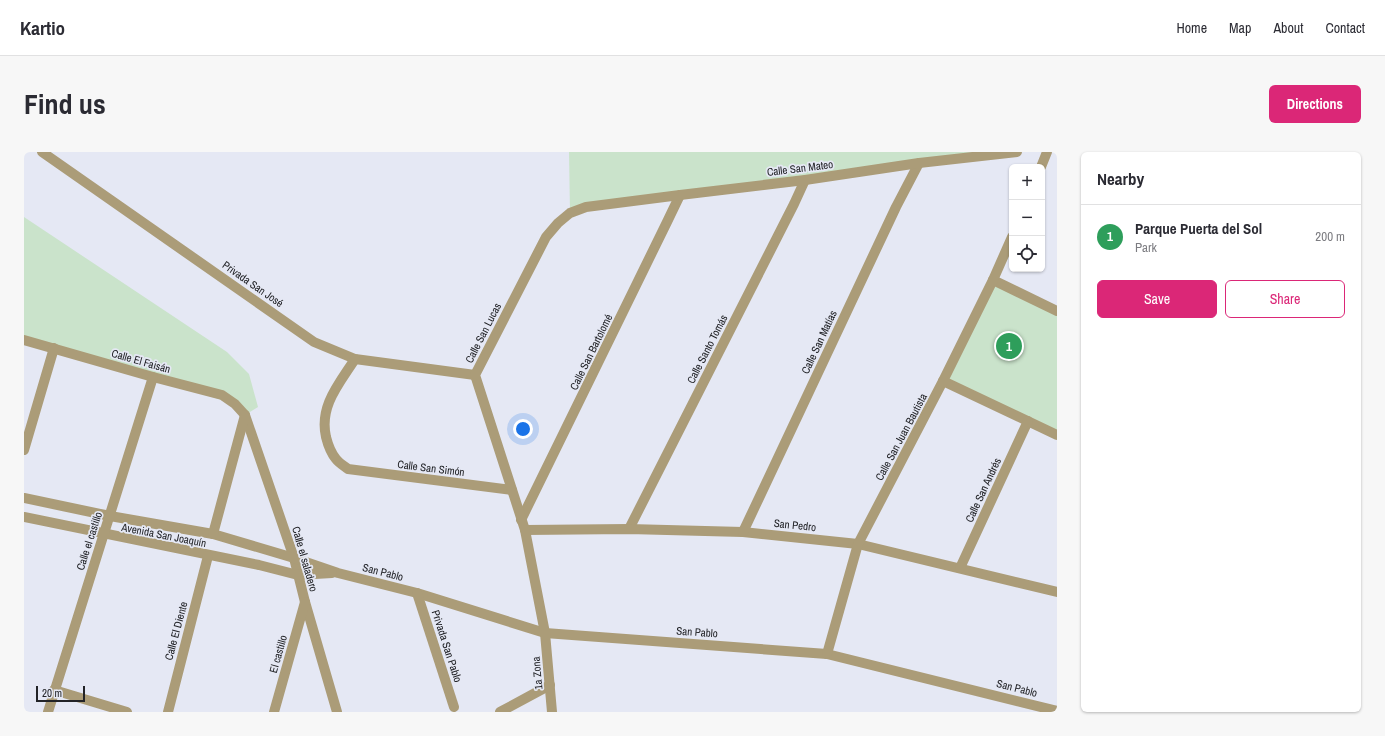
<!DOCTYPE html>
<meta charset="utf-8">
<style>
:root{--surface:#fff;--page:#f7f7f7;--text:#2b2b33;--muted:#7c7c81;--line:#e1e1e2;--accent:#db2777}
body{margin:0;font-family:"Archivo Narrow",sans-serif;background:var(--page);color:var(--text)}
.controls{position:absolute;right:12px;top:12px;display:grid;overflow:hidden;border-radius:6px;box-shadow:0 1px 3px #0004}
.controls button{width:36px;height:36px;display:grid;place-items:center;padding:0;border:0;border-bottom:1px solid var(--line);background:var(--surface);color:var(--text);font:20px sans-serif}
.scale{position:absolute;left:12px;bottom:10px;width:49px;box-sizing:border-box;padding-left:4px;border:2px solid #222327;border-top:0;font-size:11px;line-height:14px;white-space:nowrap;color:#222327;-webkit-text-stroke:3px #e5e8f4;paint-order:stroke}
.you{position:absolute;left:499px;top:277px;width:14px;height:14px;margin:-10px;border:3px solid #fff;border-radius:50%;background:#1a73e8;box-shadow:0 0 0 6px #1a73e833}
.badge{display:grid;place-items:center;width:26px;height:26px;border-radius:50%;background:var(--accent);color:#fff;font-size:13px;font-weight:700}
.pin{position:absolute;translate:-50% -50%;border:2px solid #fff;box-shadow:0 1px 4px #0006}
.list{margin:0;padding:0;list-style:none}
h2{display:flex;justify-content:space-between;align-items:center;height:52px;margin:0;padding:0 16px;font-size:17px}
h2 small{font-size:13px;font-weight:400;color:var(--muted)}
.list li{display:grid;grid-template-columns:26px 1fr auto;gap:12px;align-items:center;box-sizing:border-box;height:64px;padding:0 16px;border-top:1px solid var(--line)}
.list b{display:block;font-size:15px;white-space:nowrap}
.list p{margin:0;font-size:13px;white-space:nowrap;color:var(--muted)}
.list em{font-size:13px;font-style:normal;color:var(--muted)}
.actions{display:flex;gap:8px;padding:12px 16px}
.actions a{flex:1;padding:9px 0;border:1px solid var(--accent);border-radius:6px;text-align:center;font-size:14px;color:var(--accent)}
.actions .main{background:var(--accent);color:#fff}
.icon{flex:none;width:22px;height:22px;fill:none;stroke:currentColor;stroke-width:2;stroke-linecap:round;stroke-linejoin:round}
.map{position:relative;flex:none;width:1033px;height:560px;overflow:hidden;border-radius:6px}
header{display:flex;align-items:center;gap:24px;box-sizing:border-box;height:56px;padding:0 20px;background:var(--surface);border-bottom:1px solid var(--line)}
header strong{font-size:19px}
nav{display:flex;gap:22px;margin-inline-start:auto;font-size:14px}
.intro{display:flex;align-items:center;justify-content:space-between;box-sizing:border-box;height:96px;padding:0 24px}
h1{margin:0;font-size:28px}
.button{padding:10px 18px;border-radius:6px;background:var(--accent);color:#fff;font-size:14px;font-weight:700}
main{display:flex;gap:24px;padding:0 24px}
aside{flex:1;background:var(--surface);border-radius:6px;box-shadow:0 1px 3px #0004}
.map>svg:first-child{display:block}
.green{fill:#cae3cb}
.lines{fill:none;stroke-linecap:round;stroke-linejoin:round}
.street{stroke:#ab9c78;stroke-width:10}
.labels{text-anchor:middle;stroke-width:3.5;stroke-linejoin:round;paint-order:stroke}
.street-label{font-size:11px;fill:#222327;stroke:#e5e8f4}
</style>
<header>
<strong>Kartio</strong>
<nav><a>Home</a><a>Map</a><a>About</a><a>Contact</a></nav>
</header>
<div class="intro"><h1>Find us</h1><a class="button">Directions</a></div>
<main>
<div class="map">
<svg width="1033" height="560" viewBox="0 0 1033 560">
<rect width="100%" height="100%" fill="#e5e8f4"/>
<!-- green -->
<g class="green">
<path d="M545,0H993L546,61Z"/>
<path d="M0,65L203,200L225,222L234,255L221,263L211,252L0,188Z"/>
<path d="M969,128L1033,159V283L919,229Z"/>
</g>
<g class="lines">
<!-- street -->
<g class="street">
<path d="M18,0L290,190L331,207L451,223"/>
<path d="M1017,15L1023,0"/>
<path d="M969,128L1033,159"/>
<path d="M0,188L129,225L198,243L211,252L221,263L270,406L281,450L313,560"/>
<path d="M331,207C315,232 295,254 302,285C304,293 307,301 312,307C315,311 320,314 324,317L488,338"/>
<path d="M919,229L1033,283"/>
<path d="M0,298L30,196"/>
<path d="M0,346L86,364L189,382L270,406L314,421L393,441L521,481L803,502L1033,559"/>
<path d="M0,365L235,413L274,423L308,421"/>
<path d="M497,368L643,70L656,43"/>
<path d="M605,377L770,52L781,28"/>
<path d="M501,378L605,377L719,380L834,392L1033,440"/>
<path d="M719,380L872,55L895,11"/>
<path d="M189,382L221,263"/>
<path d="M936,416L1004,269"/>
<path d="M393,441L430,555"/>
<path d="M803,502L834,392L919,229L969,128L988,85"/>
<path d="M30,538L103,560"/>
<path d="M24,560L129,225"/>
<path d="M144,560L184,404"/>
<path d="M250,560L281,450"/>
<path d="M476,560L526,533"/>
<path d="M528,560L521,481L501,378L451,223L522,85L534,71L546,61L562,55L656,43L781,28L895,11L993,0"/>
</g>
</g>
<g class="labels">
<!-- street labels -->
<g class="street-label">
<text transform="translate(776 16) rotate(-7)" y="4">Calle San Mateo</text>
<text transform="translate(229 132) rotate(35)" y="4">Privada San José</text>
<text transform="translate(459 181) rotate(-63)" y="4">Calle San Lucas</text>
<text transform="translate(795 190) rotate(-65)" y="4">Calle San Matías</text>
<text transform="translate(683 197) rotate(-63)" y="4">Calle Santo Tomás</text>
<text transform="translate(567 200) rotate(-64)" y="4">Calle San Bartolomé</text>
<text transform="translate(117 209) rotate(16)" y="4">Calle El Faisán</text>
<text transform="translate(877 285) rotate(-62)" y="4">Calle San Juan Bautista</text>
<text transform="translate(407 316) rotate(7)" y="4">Calle San Simón</text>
<text transform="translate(959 338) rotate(-65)" y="4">Calle San Andrés</text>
<text transform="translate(771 373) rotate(6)" y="4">San Pedro</text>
<text transform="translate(140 383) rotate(11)" y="4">Avenida San Joaquín</text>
<text transform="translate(65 389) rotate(-72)" y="4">Calle el castillo</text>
<text transform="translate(281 407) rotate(74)" y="4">Calle el saladero</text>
<text transform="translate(359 420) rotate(14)" y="4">San Pablo</text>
<text transform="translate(152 479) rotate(-75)" y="4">Calle El Diente</text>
<text transform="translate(673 480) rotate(4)" y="4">San Pablo</text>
<text transform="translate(423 494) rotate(72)" y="4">Privada San Pablo</text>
<text transform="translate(254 502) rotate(-74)" y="4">El castillo</text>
<text transform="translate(513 521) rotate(-95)" y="4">1a Zona</text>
<text transform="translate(993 536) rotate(14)" y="4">San Pablo</text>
</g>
</g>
</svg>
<div class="controls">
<button>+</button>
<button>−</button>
<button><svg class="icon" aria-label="locate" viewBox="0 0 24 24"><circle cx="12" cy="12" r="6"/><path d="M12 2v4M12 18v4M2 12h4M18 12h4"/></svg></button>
</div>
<div class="scale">20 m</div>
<div class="you"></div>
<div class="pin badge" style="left:985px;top:194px;background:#2e9e5b">1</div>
</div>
<aside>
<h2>Nearby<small></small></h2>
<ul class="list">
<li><span class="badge" style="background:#2e9e5b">1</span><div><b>Parque Puerta del Sol</b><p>Park</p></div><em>200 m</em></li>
</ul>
<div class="actions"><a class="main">Save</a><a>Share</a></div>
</aside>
</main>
